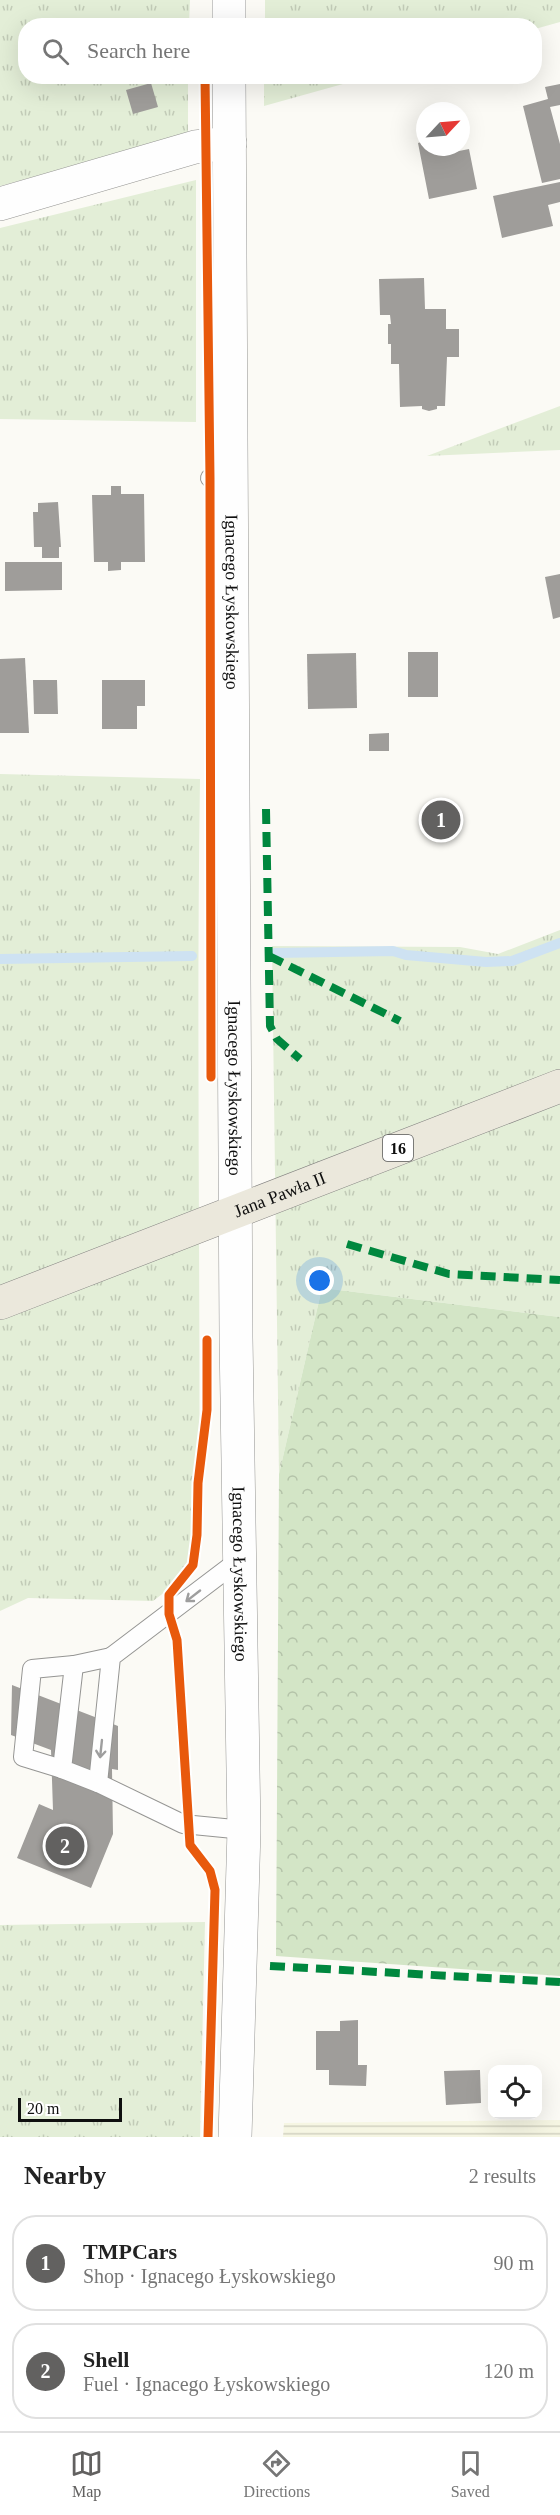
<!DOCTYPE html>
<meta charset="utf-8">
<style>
:root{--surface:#fff;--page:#f2f2f2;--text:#222;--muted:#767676;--line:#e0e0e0;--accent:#626160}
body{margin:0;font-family:Georgia,serif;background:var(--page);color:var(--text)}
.controls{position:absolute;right:18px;bottom:18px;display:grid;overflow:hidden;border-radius:12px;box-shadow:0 6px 24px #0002}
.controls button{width:54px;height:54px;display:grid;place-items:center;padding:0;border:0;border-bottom:2px solid var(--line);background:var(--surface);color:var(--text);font:30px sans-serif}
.compass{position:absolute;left:416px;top:102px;width:54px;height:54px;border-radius:50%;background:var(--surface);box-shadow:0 6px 24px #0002;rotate:64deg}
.scale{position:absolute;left:18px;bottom:15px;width:104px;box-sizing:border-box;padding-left:6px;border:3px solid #0f0f0f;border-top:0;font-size:16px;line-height:21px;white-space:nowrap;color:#0f0f0f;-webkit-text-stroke:4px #fff;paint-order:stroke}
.you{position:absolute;left:320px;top:1281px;width:21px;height:21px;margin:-15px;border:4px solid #fff;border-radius:50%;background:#1a73e8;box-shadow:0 0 0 9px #1a73e833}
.badge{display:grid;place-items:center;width:39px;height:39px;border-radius:50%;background:var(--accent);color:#fff;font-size:20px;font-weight:700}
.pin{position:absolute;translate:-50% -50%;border:3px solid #fff;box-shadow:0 2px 6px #0006}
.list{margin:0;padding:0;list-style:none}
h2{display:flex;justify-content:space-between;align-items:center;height:78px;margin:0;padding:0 24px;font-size:26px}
h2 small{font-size:20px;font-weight:400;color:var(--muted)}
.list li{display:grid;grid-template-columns:39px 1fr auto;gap:18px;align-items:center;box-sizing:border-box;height:96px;margin:0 12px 12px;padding:0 12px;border:2px solid var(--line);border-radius:24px}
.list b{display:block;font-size:22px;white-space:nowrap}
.list p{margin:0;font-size:20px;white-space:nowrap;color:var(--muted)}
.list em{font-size:20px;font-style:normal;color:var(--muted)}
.icon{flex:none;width:33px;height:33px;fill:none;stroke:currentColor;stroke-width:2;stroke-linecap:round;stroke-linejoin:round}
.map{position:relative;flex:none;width:560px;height:2137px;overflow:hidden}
.search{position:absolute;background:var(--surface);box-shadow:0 6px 24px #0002;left:18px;right:18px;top:18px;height:66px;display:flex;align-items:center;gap:15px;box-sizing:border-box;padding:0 21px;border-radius:24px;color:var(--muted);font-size:22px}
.sheet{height:294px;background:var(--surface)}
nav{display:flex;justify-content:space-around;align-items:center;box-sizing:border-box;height:84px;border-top:2px solid var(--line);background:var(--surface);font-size:16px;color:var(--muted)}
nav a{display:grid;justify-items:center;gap:3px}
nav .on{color:var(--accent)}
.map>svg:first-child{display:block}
.farmland{fill:url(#farmland-rules)}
.grass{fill:url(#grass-tufts)}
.forest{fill:url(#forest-crowns)}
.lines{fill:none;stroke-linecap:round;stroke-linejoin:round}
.stream{stroke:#cee2f2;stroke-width:10}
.building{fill:#9f9d9a}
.service-casing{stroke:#959593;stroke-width:20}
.minor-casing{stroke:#959593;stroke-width:34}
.tertiary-casing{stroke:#959593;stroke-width:34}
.primary-casing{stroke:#838280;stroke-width:34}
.service{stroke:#fefefe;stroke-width:18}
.minor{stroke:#fefefe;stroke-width:33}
.tertiary{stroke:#fefefe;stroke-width:33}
.primary{stroke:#ebe8dc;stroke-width:33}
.quiet{stroke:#00873e;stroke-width:8;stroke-dasharray:15 8;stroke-linecap:butt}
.cycleway-casing{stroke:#fff;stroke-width:13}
.cycleway{stroke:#e8590c;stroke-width:9}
.oneway{stroke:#9e9e9e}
.labels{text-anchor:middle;stroke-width:6;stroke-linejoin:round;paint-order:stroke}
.shield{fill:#fff;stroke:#575757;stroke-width:1.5}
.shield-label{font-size:16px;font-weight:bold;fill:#0f0f0f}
.street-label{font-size:18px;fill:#0f0f0f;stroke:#fff}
</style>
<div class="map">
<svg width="560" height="2137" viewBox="0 0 560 2137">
<defs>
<pattern id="farmland-rules" width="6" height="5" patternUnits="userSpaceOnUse" patternTransform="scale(1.5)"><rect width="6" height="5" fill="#f6f6e3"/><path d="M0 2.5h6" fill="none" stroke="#d2d2c2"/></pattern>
<pattern id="grass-tufts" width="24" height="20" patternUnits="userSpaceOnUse" patternTransform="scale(1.5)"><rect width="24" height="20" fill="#e3eed7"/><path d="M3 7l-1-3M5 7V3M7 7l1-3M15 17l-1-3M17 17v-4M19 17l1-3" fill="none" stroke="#c2cbb7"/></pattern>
<pattern id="forest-crowns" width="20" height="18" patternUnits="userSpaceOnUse" patternTransform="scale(1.5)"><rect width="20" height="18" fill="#d3e5c6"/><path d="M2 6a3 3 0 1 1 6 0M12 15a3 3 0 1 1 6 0" fill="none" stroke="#b4c3a9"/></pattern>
</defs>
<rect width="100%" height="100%" fill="#fbfaf5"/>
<!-- farmland -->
<path class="farmland" d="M560,2120V2137H283L284,2123Z"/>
<!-- grass -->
<g class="grass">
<path d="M0,0H190L189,25L26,26V76L188,77V136L0,186Z"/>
<path d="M265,0H560V22L535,29L534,26L265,25Z"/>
<path d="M264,77V76L368,77L264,106Z"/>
<path d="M196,180V422L0,419V228Z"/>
<path d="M560,406V450L427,456Z"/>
<path d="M0,774L200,779C196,1041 201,1304 199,1566L153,1601L28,1598L0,1611Z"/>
<path d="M560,930V1317L322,1288L279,1474L272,946L460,947L498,954Z"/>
<path d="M205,1922L200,2137H0V1925Z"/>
</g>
<!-- forest -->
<path class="forest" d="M322,1288L560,1317V1976L276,1956L279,1474Z"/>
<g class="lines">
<!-- stream -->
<g class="stream">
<path d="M275,953L393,951L406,955L486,962L512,961L560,943"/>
<path d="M0,959L192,956"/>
</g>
</g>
<!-- building -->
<g class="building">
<path d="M151,83L158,107L133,114L126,90Z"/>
<path d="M560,84V105L550,107L560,144V179L542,183L523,106L548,99L545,87Z"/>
<path d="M425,141V147H453L454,152L469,149L477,189L429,199L418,143Z"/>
<path d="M560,182V202L548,205L553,226L502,238L493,196Z"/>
<path d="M424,278L425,309H446V329H459V357H447L445,406H437V409L429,411L422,409V406L400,407L399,364H391V344H388V324H391L390,315H380L379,279Z"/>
<path d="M111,486H121V494H144L145,562H121V570L108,571V562H94L92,495H111Z"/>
<path d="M58,502L61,547H59V558H42V547H34L33,512H38V503Z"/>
<path d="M5,562H62V590L5,591Z"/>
<path d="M560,574V617L553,619L545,577Z"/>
<rect x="408" y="652" width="30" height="45"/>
<path d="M356,653L357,708L308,709L307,654Z"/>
<path d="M25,658L29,733H0V659Z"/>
<path d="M33,680H57L58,714H34Z"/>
<path d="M102,680H145V706H137V729H102Z"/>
<path d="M389,733V751H369V734Z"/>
<path d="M454,802L456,836L428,838L425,804Z"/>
<path d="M12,1685L118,1726V1770L112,1769L113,1834L91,1888L17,1858L39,1804L53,1810L51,1750L11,1735Z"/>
<path d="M358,2020V2065H367L366,2086L329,2085V2070H316V2031H340V2021Z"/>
<path d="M480,2070L481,2103L446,2105L444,2071Z"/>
</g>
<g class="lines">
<defs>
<g id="service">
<path d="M210,478L232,483"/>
<path d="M239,1560L111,1657L98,1783L183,1824L244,1830"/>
<path d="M62,1769L23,1757L32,1669L74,1665"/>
<path d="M98,1783L62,1769L74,1665L111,1657"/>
</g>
<path id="minor" d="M0,204L195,147L230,143"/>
<g id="tertiary">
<path d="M229,0V26"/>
<path id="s1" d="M229,76L236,1337L244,1830L235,2137"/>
</g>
<g id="primary">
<path id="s2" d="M0,1303L560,1086"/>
</g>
</defs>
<!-- service casing -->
<use href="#service" class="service-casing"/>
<!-- minor casing -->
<use href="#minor" class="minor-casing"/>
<!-- tertiary casing -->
<use href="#tertiary" class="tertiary-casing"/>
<!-- primary casing -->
<use href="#primary" class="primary-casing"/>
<!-- service -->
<use href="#service" class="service"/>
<!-- minor -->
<use href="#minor" class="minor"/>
<!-- tertiary -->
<use href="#tertiary" class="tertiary"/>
<!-- primary -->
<use href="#primary" class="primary"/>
<!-- quiet -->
<g class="quiet">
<path d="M266,809L270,1026L277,1039L300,1059"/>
<path d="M269,956L400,1021"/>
<path d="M347,1244L449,1274L560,1280"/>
<path d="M270,1966L560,1982"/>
</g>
<defs>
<g id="cycleway">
<path d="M205,76L210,478L211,1077"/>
<path d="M207,1340V1410L198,1483L197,1535L193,1565L169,1595V1614L177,1640L190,1845L210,1871L215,1890L208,2137"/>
</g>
</defs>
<!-- cycleway casing -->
<use href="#cycleway" class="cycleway-casing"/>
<!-- cycleway -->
<use href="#cycleway" class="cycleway"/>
</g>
<!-- one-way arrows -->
<defs><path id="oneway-shaft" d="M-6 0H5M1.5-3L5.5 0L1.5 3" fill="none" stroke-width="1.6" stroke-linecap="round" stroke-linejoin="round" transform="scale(1.5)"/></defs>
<g class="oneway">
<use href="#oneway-shaft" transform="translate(193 1596) rotate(142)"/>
<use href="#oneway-shaft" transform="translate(101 1749) rotate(96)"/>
</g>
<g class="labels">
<!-- shield labels -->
<rect class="shield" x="383" y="1135" width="30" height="26" rx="4.5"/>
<g class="shield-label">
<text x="398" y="1154">16</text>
</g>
<!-- street labels -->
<g class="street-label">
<text dy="6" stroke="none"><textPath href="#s1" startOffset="526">Ignacego Łyskowskiego</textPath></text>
<text dy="6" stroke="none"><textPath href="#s1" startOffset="1012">Ignacego Łyskowskiego</textPath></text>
<text dy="6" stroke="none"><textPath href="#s2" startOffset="300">Jana Pawła II</textPath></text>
<text dy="6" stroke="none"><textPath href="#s1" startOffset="1498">Ignacego Łyskowskiego</textPath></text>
</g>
</g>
</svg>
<div class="controls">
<button><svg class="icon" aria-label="locate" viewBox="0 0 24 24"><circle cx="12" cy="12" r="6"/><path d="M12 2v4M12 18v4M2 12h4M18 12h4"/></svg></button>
</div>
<svg class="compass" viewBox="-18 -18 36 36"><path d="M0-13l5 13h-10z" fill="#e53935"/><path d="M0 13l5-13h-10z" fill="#767676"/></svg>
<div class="scale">20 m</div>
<div class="you"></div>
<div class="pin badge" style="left:441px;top:820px">1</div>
<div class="pin badge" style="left:65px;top:1846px">2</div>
<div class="search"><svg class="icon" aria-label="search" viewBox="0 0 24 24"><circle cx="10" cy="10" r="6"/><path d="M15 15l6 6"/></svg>Search here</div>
</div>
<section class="sheet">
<h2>Nearby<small>2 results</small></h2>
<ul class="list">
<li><span class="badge">1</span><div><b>TMPCars</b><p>Shop · Ignacego Łyskowskiego</p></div><em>90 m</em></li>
<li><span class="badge">2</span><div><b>Shell</b><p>Fuel · Ignacego Łyskowskiego</p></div><em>120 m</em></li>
</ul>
</section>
<nav>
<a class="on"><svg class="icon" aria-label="map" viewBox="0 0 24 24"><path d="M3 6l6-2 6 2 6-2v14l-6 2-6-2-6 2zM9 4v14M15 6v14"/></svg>Map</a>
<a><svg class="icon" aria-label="directions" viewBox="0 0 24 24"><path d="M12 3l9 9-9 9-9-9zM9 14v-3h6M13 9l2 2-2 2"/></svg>Directions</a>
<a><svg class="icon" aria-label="saved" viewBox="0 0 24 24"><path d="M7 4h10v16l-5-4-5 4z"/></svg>Saved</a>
</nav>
